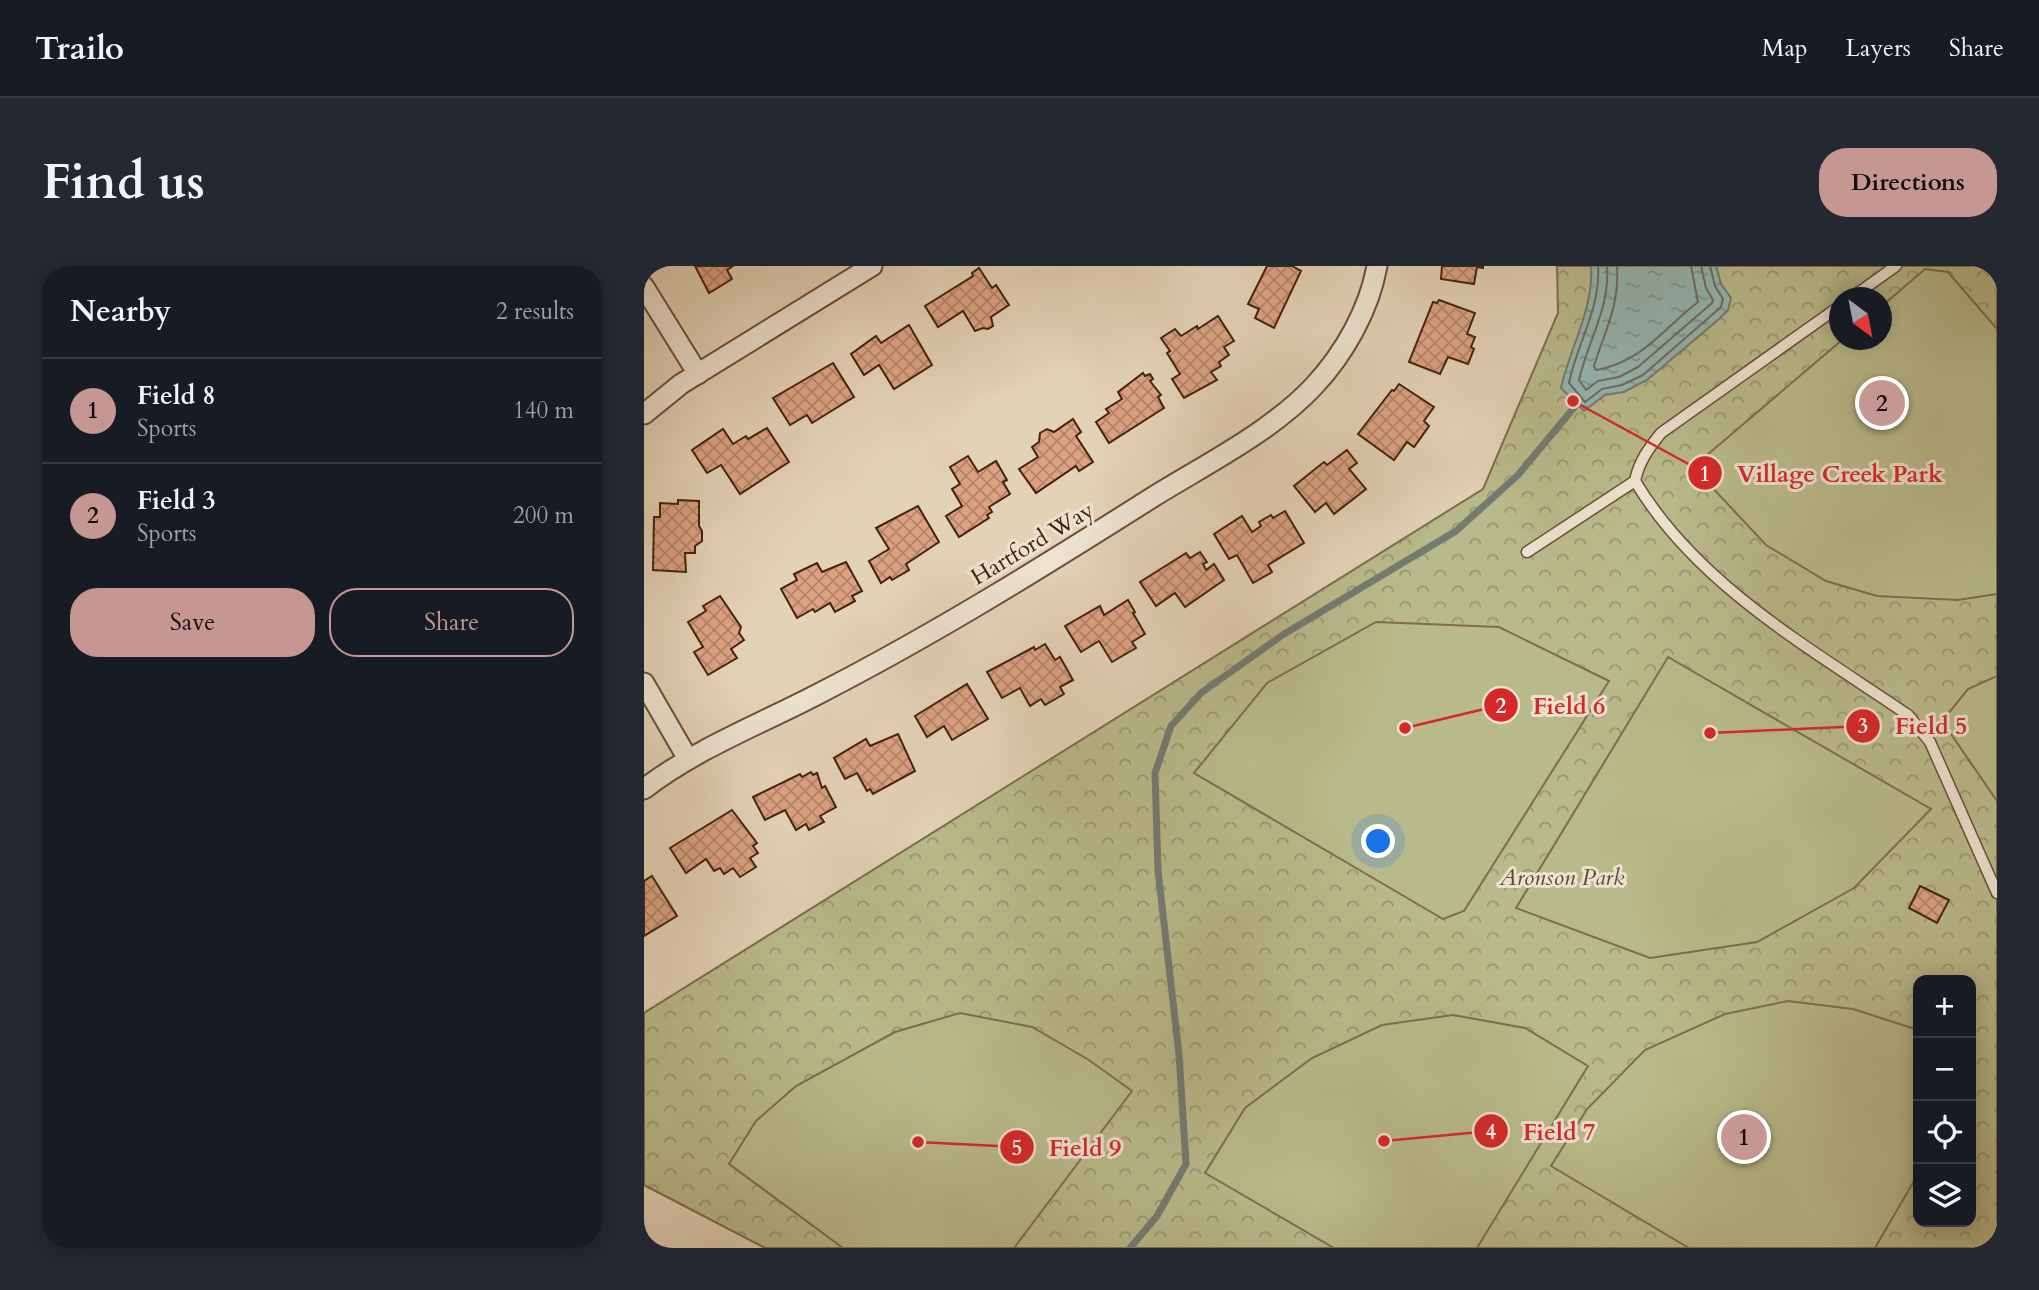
<!DOCTYPE html>
<meta charset="utf-8">
<style>
:root{--surface:#171b24;--page:#242831;--text:#f1f3f6;--muted:#9ea1a6;--line:#363941;--accent:#c59692}
body{margin:0;font-family:Cardo,serif;background:var(--page);color:var(--text)}
.controls{position:absolute;right:21px;bottom:21px;display:grid;overflow:hidden;border-radius:14px;box-shadow:0 4px 18px #0003}
.controls button{width:63px;height:63px;display:grid;place-items:center;padding:0;border:0;border-bottom:2px solid var(--line);background:var(--surface);color:var(--text);font:35px sans-serif}
.compass{position:absolute;left:1185px;top:21px;width:63px;height:63px;border-radius:50%;background:var(--surface);box-shadow:0 4px 18px #0003;rotate:148deg}
.you{position:absolute;left:735px;top:576px;width:24px;height:24px;margin:-18px;border:5px solid #fff;border-radius:50%;background:#1a73e8;box-shadow:0 0 0 10px #1a73e833}
.badge{display:grid;place-items:center;width:46px;height:46px;border-radius:50%;background:var(--accent);color:#111;font-size:23px;font-weight:700}
.pin{position:absolute;translate:-50% -50%;border:4px solid #fff;box-shadow:0 2px 7px #0006}
.list{margin:0;padding:0;list-style:none}
h2{display:flex;justify-content:space-between;align-items:center;height:91px;margin:0;padding:0 28px;font-size:30px}
h2 small{font-size:23px;font-weight:400;color:var(--muted)}
.list li{display:grid;grid-template-columns:46px 1fr auto;gap:21px;align-items:center;box-sizing:border-box;height:105px;padding:0 28px;border-top:2px solid var(--line)}
.list b{display:block;font-size:26px;white-space:nowrap}
.list p{margin:0;font-size:23px;white-space:nowrap;color:var(--muted)}
.list em{font-size:23px;font-style:normal;color:var(--muted)}
.actions{display:flex;gap:14px;padding:21px 28px}
.actions a{flex:1;padding:16px 0;border:2px solid var(--accent);border-radius:28px;text-align:center;font-size:24px;color:var(--accent)}
.actions .main{background:var(--accent);color:#111}
.icon{flex:none;width:38px;height:38px;fill:none;stroke:currentColor;stroke-width:2;stroke-linecap:round;stroke-linejoin:round}
.map{position:relative;flex:none;width:1353px;height:982px;overflow:hidden;border-radius:28px}
header{display:flex;align-items:center;gap:42px;box-sizing:border-box;height:98px;padding:0 35px;background:var(--surface);border-bottom:2px solid var(--line)}
header strong{font-size:33px}
nav{display:flex;gap:38px;margin-inline-start:auto;font-size:24px}
.intro{display:flex;align-items:center;justify-content:space-between;box-sizing:border-box;height:168px;padding:0 42px}
h1{margin:0;font-size:49px}
.button{padding:18px 32px;border-radius:28px;background:var(--accent);color:#111;font-size:24px;font-weight:700}
main{display:flex;gap:42px;padding:0 42px}
aside{flex:1;background:var(--surface);border-radius:28px;box-shadow:0 4px 18px #0003}
.map>svg:first-child{display:block}
.park{fill:url(#park-crowns);stroke:#7e6e4c;stroke-width:2;fill-rule:evenodd}
.garden{fill:#b9ba8b;stroke:#7e6e4c;stroke-width:2}
.water{fill:url(#water-ripples);stroke:#747b72;stroke-width:2}
.lines{fill:none;stroke-linecap:round;stroke-linejoin:round}
.shore{stroke:#6c6c61;stroke-width:2}
.stream{stroke:#747b72;stroke-width:7}
.building{fill:url(#building-cross-hatch);stroke:#42220e;stroke-width:2}
.service-casing{stroke:#6a4e38;stroke-width:13}
.minor-casing{stroke:#6a4e38;stroke-width:23}
.service{stroke:#ede2d0;stroke-width:10}
.minor{stroke:#ede2d0;stroke-width:19}
.labels{text-anchor:middle;stroke-width:6;stroke-linejoin:round;paint-order:stroke}
.street-label{font-size:23px;fill:#42220e;stroke:#ede2d0}
.park-label{font-size:23px;font-style:italic;fill:#60482d;stroke:#ede2d0}
.leader{fill:none;stroke:#d62828;stroke-width:2.5}
.callout-dot{fill:#d62828;stroke:#ede2d0;stroke-width:2.5}
.mark-label{font-size:21px;text-anchor:middle;font-weight:bold;fill:#fff}
.callout-label{font-size:24px;text-anchor:middle;font-weight:bold;fill:#d62828;stroke:#ede2d0;stroke-width:6;stroke-linejoin:round;paint-order:stroke}
</style>
<header>
<strong>Trailo</strong>
<nav><a>Map</a><a>Layers</a><a>Share</a></nav>
</header>
<div class="intro"><h1>Find us</h1><a class="button">Directions</a></div>
<main>
<aside>
<h2>Nearby<small>2 results</small></h2>
<ul class="list">
<li><span class="badge">1</span><div><b>Field 8</b><p>Sports</p></div><em>140 m</em></li>
<li><span class="badge">2</span><div><b>Field 3</b><p>Sports</p></div><em>200 m</em></li>
</ul>
<div class="actions"><a class="main">Save</a><a>Share</a></div>
</aside>
<div class="map">
<svg width="1353" height="982" viewBox="0 0 1353 982">
<defs>
<pattern id="park-crowns" width="20" height="18" patternUnits="userSpaceOnUse" patternTransform="scale(1.75)"><rect width="20" height="18" fill="#b9ba8b"/><path d="M2 6a3 3 0 1 1 6 0M12 15a3 3 0 1 1 6 0" fill="none" stroke="#989770"/></pattern>
<pattern id="water-ripples" width="26" height="14" patternUnits="userSpaceOnUse" patternTransform="scale(1.75)"><rect width="26" height="14" fill="#96b6b4"/><path d="M2 4q2-2 4 0t4 0M15 11q2-2 4 0t4 0" fill="none" stroke="#7c9491"/></pattern>
<pattern id="building-cross-hatch" width="8" height="8" patternUnits="userSpaceOnUse" patternTransform="scale(1.75)"><rect width="8" height="8" fill="#dca282"/><path d="M0 0l8 8M0 8l8-8" fill="none" stroke="#b48469"/></pattern>
</defs>
<rect width="100%" height="100%" fill="#e4d2b7"/>
<filter id="stains"><feTurbulence type="fractalNoise" baseFrequency=".00286" numOctaves="4"/><feColorMatrix values="0 0 0 0 .2 0 0 0 0 .09 0 0 0 0 .02 0 0 0 .5 -.17"/></filter>
<radialGradient id="worn" r=".72"><stop offset=".6" stop-color="#630" stop-opacity="0"/><stop offset="1" stop-color="#630" stop-opacity=".3"/></radialGradient>
<!-- park -->
<path class="park" d="M913,0H1353V982H121L0,919V747L839,223L914,47ZM1196,32H1238V74H1196ZM1274,714H1327V956H1274Z"/>
<!-- garden -->
<g class="garden">
<path d="M1281,3L1304,6L1353,63V328L1314,334L1233,330L1182,315L1122,279L1049,201L1198,74H1238V40Z"/>
<path d="M732,356L855,361L965,415L820,645L799,653L550,507L623,417Z"/>
<path d="M1024,391L1287,543L1210,622L1113,676L1006,692L872,642Z"/>
<path d="M1353,410V535L1298,455L1324,423Z"/>
<path d="M1144,735L1209,743L1274,764V908L1231,982H1045L907,900L943,843L1001,784L1081,748Z"/>
<path d="M316,747L388,761L445,794L488,825L370,982H199L85,898L112,855L152,820L251,766Z"/>
<path d="M809,749L881,762L944,800L833,982H690L561,907L601,842L668,792L738,759Z"/>
</g>
<!-- water -->
<path class="water" d="M947,0H1072L1077,18L1087,32L1084,44L1075,53L1003,114L980,126L961,129L940,145L917,122C926,81 950,43 947,0Z"/>
<g class="lines">
<!-- shore -->
<g class="shore">
<path d="M954,0C957,42 933,77 925,117L941,136L958,123L978,119L999,109L1077,41L1079,33L1071,20L1066,0"/>
<path d="M963,0C966,43 944,74 935,114L942,124L954,115L975,111L994,101L1068,37L1069,34L1062,22L1057,0"/>
<path d="M973,0C976,39 961,64 950,100L952,104C997,97 1020,62 1054,36L1047,0"/>
</g>
<!-- stream -->
<path class="stream" d="M486,982L513,950L542,898L535,788L514,605L511,507L527,460L557,427L640,368L812,265L874,209L933,138"/>
</g>
<!-- building -->
<g class="building">
<path d="M51,0H89L83,4L88,13L65,27Z"/>
<path d="M623,0H648L657,5L630,62L611,52L615,43L604,38Z"/>
<path d="M798,0H839V2L833,1L830,18L797,13Z"/>
<path d="M335,2L348,22L352,19L365,39L347,51L349,60L344,63L339,62L331,65L319,45L294,61L281,40L329,10L328,7Z"/>
<path d="M795,34L831,47L823,68L831,71L827,81L830,83L824,98L804,91L796,108L765,96L789,36L793,37Z"/>
<path d="M574,50L590,75L580,81L585,89L575,96L577,100L567,106L573,114L540,132L528,113L536,108L523,87L526,85L517,72L531,63L537,70L553,60L554,63Z"/>
<path d="M265,59L288,99L250,123L235,99L220,109L207,88L232,70L237,77Z"/>
<path d="M189,97L210,131L168,157L163,149L146,159L129,132Z"/>
<path d="M499,107L501,110L506,108L509,113L506,115L517,129L514,131L520,142L465,177L452,156L465,147L462,143L478,133L474,126Z"/>
<path d="M755,118L790,141L780,155L785,160L770,181L763,176L750,194L714,168L748,124L750,125Z"/>
<path d="M429,153L437,166L432,170L449,196L435,205L432,200L392,227L375,203L394,191L388,181L395,176L396,167L403,163L410,166Z"/>
<path d="M123,162L145,196L96,228L77,199L63,207L48,184L79,163L89,178L102,170L104,173Z"/>
<path d="M703,184L713,197L705,203L722,223L690,248L682,237L671,246L650,220L680,196L683,199Z"/>
<path d="M324,190L334,206L352,195L363,214L359,216L366,228L345,241L348,246L343,249L345,252L315,271L302,250L318,240L308,223L316,218L306,201Z"/>
<path d="M34,234L55,235V260L58,265V275L51,280V287H41L42,306L9,304L10,251H16V237L34,238Z"/>
<path d="M274,240L295,276L262,298L265,304L248,314L246,311L237,317L225,295L245,283L232,262Z"/>
<path d="M641,245L660,277L624,299L628,306L609,317L593,289L585,293L570,268L598,250L608,266L617,260L615,256L627,249L629,252Z"/>
<path d="M556,286L563,296L559,298L562,304L570,298L580,314L541,341L531,327L512,340L496,316L542,287L546,292Z"/>
<path d="M202,296L218,325L208,330L211,335L191,346L186,337L171,346L169,343L153,352L137,323L153,314L150,308L173,297L178,306Z"/>
<path d="M76,330L97,361L95,367L100,374L87,383L93,392L64,409L50,386L59,381L44,356L62,345L59,340Z"/>
<path d="M484,334L491,346L489,347L501,368L488,376L492,382L468,396L455,375L437,386L421,360L456,340L460,349Z"/>
<path d="M401,378L411,394L416,391L429,414L416,421L420,428L401,439L397,433L386,440L376,422L358,432L343,406L390,381L391,384Z"/>
<path d="M323,418L344,453L308,474L300,460L283,471L271,450Z"/>
<path d="M254,468L271,505L229,528L226,523L223,525L213,507L201,513L190,492L222,473L226,480Z"/>
<path d="M167,506L169,509L173,507L178,522L181,520L192,541L176,550L180,556L165,564L162,558L152,564L141,544L121,554L109,531L156,508L158,511Z"/>
<path d="M88,544L113,577L109,580L114,587L106,592L112,601L96,611L89,602L80,608L76,602L70,605L62,593L42,607L26,582Z"/>
<path d="M8,610L33,650L0,670V615Z"/>
<path d="M1276,620L1305,634L1293,657L1265,642Z"/>
</g>
<g class="lines">
<defs>
<g id="service">
<path d="M1207,32L1252,0"/>
<path d="M991,215C995,195 1005,182 1017,167L1196,40"/>
<path d="M883,286L991,215C1053,319 1166,382 1264,449L1286,476L1353,627"/>
</g>
<g id="minor">
<path d="M0,21L54,108"/>
<path d="M0,148L37,118L228,0"/>
<path d="M0,417L44,493"/>
<path d="M0,523C53,482 117,458 176,427C291,368 400,300 509,231C562,198 627,166 670,120C700,88 725,44 733,0"/>
</g>
</defs>
<!-- service casing -->
<use href="#service" class="service-casing"/>
<!-- minor casing -->
<use href="#minor" class="minor-casing"/>
<!-- service -->
<use href="#service" class="service"/>
<!-- minor -->
<use href="#minor" class="minor"/>
</g>
<g class="labels">
<!-- street labels -->
<g class="street-label">
<text transform="translate(388 277) rotate(-31)" y="8">Hartford Way</text>
</g>
<!-- park labels -->
<g class="park-label">
<text x="918" y="619">Aronson Park</text>
</g>
</g>
<!-- callouts -->
<path class="leader" d="M929 135L1061 207M761 462L857 439M1066 467L1219 460M740 875L847 865M274 876L373 881"/>
<g class="callout-dot">
<circle cx="929" cy="135" r="7"/>
<circle cx="761" cy="462" r="7"/>
<circle cx="1066" cy="467" r="7"/>
<circle cx="740" cy="875" r="7"/>
<circle cx="274" cy="876" r="7"/>
<circle cx="1061" cy="207" r="18"/>
<circle cx="857" cy="439" r="18"/>
<circle cx="1219" cy="460" r="18"/>
<circle cx="847" cy="865" r="18"/>
<circle cx="373" cy="881" r="18"/>
</g>
<g class="mark-label">
<text x="1061" y="215">1</text>
<text x="857" y="447">2</text>
<text x="1219" y="467">3</text>
<text x="847" y="873">4</text>
<text x="373" y="889">5</text>
</g>
<g class="callout-label">
<text x="1196" y="216">Village Creek Park</text>
<text x="925" y="448">Field 6</text>
<text x="1287" y="468">Field 5</text>
<text x="915" y="874">Field 7</text>
<text x="441" y="890">Field 9</text>
</g>
<rect width="100%" height="100%" filter="url(#stains)"/>
<rect width="100%" height="100%" fill="url(#worn)"/>
</svg>
<div class="controls">
<button>+</button>
<button>−</button>
<button><svg class="icon" aria-label="locate" viewBox="0 0 24 24"><circle cx="12" cy="12" r="6"/><path d="M12 2v4M12 18v4M2 12h4M18 12h4"/></svg></button>
<button><svg class="icon" aria-label="layers" viewBox="0 0 24 24"><path d="M12 4l9 5-9 5-9-5zM3 14l9 5 9-5"/></svg></button>
</div>
<svg class="compass" viewBox="-18 -18 36 36"><path d="M0-13l5 13h-10z" fill="#e53935"/><path d="M0 13l5-13h-10z" fill="#9ea1a6"/></svg>
<div class="you"></div>
<div class="pin badge" style="left:1100px;top:871px">1</div>
<div class="pin badge" style="left:1238px;top:137px">2</div>
</div>
</main>
